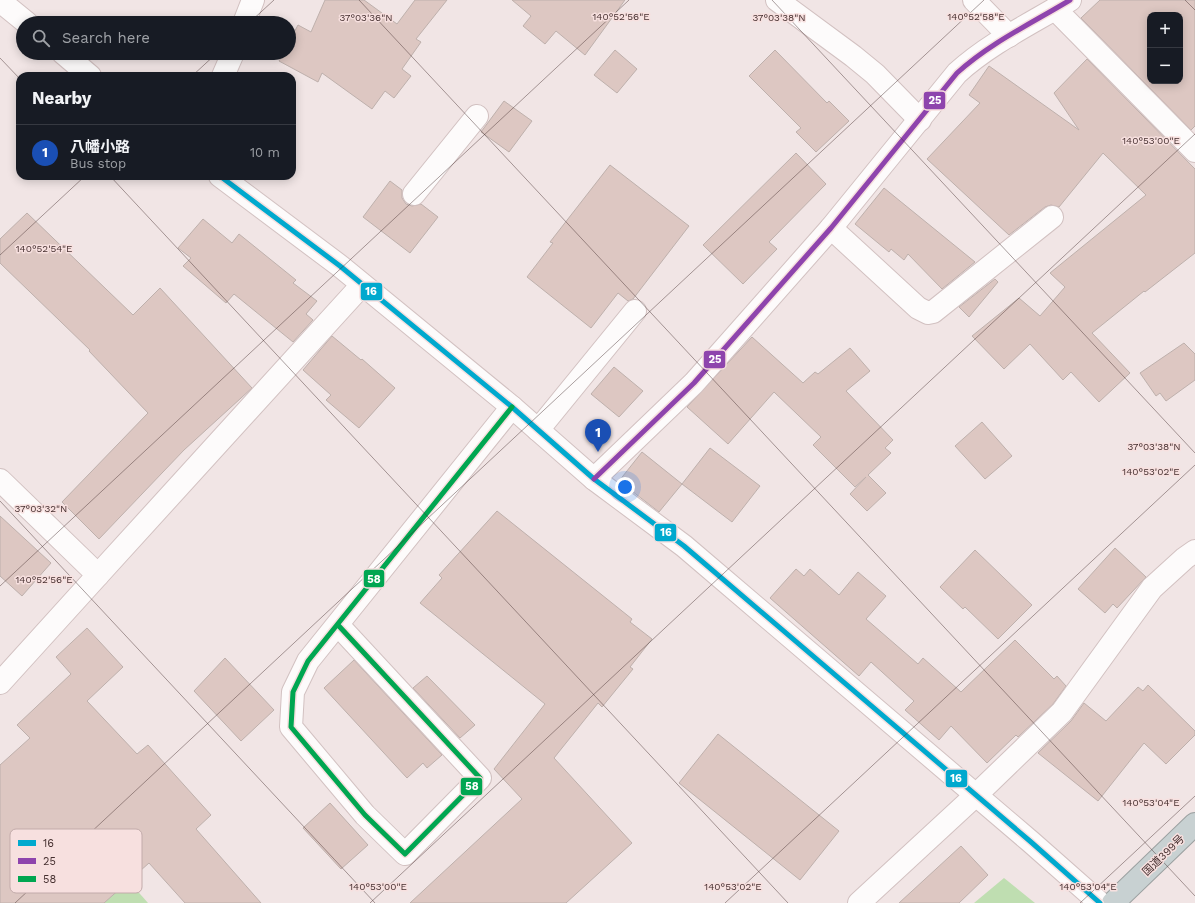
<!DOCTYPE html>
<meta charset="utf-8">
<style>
:root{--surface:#171b24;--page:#20242c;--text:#f1f3f6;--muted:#9ea1a6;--line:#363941;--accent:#816f6f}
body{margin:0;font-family:"Work Sans","Noto Sans JP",sans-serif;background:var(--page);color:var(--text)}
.controls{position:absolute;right:12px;top:12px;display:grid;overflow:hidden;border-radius:8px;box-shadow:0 2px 10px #0003}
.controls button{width:36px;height:36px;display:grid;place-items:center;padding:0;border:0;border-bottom:1px solid var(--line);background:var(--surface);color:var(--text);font:20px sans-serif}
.you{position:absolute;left:625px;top:487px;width:14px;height:14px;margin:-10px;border:3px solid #fff;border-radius:50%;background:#1a73e8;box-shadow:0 0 0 6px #1a73e833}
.badge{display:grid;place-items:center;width:26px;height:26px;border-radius:50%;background:var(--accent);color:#fff;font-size:13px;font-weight:700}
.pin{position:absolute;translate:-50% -33px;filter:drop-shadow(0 1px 2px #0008)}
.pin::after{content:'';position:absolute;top:21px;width:14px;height:12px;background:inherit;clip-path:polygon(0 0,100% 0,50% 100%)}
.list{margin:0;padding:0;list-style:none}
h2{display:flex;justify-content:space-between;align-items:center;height:52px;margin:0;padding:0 16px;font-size:17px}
h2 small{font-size:13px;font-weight:400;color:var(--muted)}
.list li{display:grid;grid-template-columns:26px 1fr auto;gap:12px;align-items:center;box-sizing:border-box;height:56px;padding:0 16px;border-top:1px solid var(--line)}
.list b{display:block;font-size:15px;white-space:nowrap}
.list p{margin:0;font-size:13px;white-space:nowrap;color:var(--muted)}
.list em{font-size:13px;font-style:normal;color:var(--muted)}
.icon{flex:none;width:22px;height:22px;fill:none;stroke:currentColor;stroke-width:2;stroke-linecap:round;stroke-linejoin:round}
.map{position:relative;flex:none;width:1195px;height:903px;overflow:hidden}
.search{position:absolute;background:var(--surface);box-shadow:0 2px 10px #0003;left:16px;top:16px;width:280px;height:44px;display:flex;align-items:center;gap:10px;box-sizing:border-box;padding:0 14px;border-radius:22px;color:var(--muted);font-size:15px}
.panel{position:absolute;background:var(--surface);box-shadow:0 2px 10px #0003;left:16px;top:72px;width:280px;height:108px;border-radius:12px}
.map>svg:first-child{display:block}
.green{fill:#bfdeb1}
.building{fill:#ddc7c2;stroke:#beb0ac;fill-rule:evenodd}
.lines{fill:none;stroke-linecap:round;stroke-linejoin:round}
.minor-casing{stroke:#d2c1c1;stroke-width:24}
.highway-casing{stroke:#9ca1a1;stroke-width:24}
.minor{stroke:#fdfbfb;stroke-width:22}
.highway{stroke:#c8d1d2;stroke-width:22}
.bus-1-casing{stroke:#f7e0df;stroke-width:8}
.bus-2-casing{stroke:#f7e0df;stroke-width:8}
.bus-3-casing{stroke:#f7e0df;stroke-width:8}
.bus-1{stroke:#00a9ce;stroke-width:5}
.bus-2{stroke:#8e44ad;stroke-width:5}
.bus-3{stroke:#00a651;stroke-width:5}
.ticks{fill:none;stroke:#452f2f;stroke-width:1;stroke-opacity:0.45}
.labels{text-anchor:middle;stroke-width:3;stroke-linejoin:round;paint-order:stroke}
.street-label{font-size:11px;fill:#452f2f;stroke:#f7e0df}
.key{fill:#f7e0df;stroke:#c2abaa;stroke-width:1}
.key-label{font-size:11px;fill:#452f2f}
.ticks-label{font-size:10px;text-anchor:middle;fill:#452f2f;stroke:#f7e0df;stroke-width:3;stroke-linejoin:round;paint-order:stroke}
.line-badge{stroke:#f7e0df;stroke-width:1.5}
.badge-label{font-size:11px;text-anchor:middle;font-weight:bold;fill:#fff}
</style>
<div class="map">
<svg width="1195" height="903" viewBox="0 0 1195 903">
<rect width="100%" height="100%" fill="#f1e5e5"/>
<!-- green -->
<g class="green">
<path d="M126,878L148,903H97Z"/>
<path d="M1004,878L1035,903H974Z"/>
</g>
<!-- building -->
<g class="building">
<path d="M325,0H364L397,24L415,0H447L416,39L421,42L402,69L411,76L394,98L385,91L372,109L322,73L318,82L279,61L284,53H289V42L298,25L311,32Z"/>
<path d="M512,0H625L585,55L556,31L545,44L523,26L531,16Z"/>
<path d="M1100,0H1195V126L1191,130L1081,18ZM1150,15H1180V81H1150Z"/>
<path d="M615,50L637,69L617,93L594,75Z"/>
<path d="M775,50L827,103L829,101L849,121L816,152L796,132L801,128L749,76Z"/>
<path d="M1087,59L1195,169V253L1145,292L1144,291L1092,333L1130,373L1099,402L1071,372L1063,380L1030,344L1004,369L972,336L1019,298L1040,316L1065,287L1050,273L1146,195L1103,153L1059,207L1051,205L1045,207L1009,235L927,159L980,103L969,95L989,66L1079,130L1054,93Z"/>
<path d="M504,101L532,121L509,152L481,132Z"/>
<path d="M796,153L826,184L769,242L777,249L743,284L703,245Z"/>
<path d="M610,165L689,226L633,299L628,301L618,293L591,328L527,277L553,243L550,242Z"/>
<path d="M390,181L402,190V198L406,204L412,206L421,204L438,217L410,253L363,217Z"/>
<path d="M884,188L975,262L942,289L908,254L904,260L891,249L889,252L855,224Z"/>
<path d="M27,213L133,315L160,288L252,388L184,450L99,539L62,502L148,413L89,351L90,350L0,263V239Z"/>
<path d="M203,219L232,243L239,234L296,280L293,283L317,301L306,314L313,320L293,342L234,294L226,303L183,266L191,258L178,248Z"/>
<path d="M995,279L998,282L969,317L959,307Z"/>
<path d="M332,336L361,360L362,359L395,388L359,428L326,400L331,395L303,370Z"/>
<path d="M752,337L803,383L815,372L818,374L850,348L870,371L846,391L893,440L885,448L891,453L868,475L886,493L867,511L850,494L866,477L855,487L813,445L821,437L774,392L728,444L687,407Z"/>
<path d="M1184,343L1195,354V380L1166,401L1160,393L1156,396L1140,373Z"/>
<path d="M614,367L643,391L619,417L591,394Z"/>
<path d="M982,422L1012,456L985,479L955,446Z"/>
<path d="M710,448L760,486L732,522L682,484L659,512L619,481L642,452L682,484Z"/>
<path d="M497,511L632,619L630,622L652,639L630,667L633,669L602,707L598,703L554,758L632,843L566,903H410L522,799L494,769L545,704L420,603L442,578L439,575Z"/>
<path d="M0,516L51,563L22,596L0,576Z"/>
<path d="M1115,548L1146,577L1117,608L1113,604L1105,613L1078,589Z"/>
<path d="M975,550L1032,605L998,639L965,607L963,609L940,587Z"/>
<path d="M796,569L804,576L810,569L839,595L858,572L886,596L866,619L918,664L923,658L961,692L1015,640L1054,679L1057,676L1066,686L1053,704L1018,737L1016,735L987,763L951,726L939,740L905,710L914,701L871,662L859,676L770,598Z"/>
<path d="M87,628L123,667L87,701L137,754L148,745L211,815L196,829L261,903H185L149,863L104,903H0V765L30,738L17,725L71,674L56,657Z"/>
<path d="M225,658L274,710L241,741L194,691Z"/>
<path d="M354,660L442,755L427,768L423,763L407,778L324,688Z"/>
<path d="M427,676L475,725L460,738L413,688Z"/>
<path d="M1148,685L1195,731V735L1166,764L1144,743L1098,801L1038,753L1071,721L1084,703L1106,721L1138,687L1143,691Z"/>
<path d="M718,734L839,831L800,880L679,783Z"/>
<path d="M330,803L368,845L341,869L303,828Z"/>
<path d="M961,846L988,875L959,903H899Z"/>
</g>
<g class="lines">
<defs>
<g id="minor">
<path d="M777,0L853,56L875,74L920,120"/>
<path d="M974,0L1009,36"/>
<path d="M0,1L27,23"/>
<path d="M1055,9L1195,151"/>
<path d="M244,23L253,0"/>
<path d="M63,53L90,76"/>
<path d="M223,76L233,53"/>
<path d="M220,176L340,266L512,407L594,479L684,546L1031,842L1100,903"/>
<path d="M414,194L477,116"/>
<path d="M831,228L918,308L928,313L933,312L1052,217"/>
<path d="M538,430L635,311"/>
<path d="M594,479L694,383L831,228L957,73C990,43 1032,23 1070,0"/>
<path d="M0,480L98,575L0,683"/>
<path d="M98,575L362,285"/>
<path d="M338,625L480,778L405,854L365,815L291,727L293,692L308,661L512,407"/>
<path d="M859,903L976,795L1062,712L1152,588L1185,558L1195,551"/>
</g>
<path id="highway" d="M1113,903L1195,824"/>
</defs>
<!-- minor casing -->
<use href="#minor" class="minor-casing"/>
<!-- highway casing -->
<use href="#highway" class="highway-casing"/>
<!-- minor -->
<use href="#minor" class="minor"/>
<!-- highway -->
<use href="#highway" class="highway"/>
<defs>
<path id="bus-1" d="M220,176L340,266L512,407L594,479L684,546L1031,842L1100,903"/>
<path id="bus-2" d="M594,479L694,383L831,228L957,73C990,43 1032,23 1070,0"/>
<path id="bus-3" d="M338,625L480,778L405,854L365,815L291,727L293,692L308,661L512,407"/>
</defs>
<!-- bus-1 casing -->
<use href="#bus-1" class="bus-1-casing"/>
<!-- bus-2 casing -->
<use href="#bus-2" class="bus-2-casing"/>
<!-- bus-3 casing -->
<use href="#bus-3" class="bus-3-casing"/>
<!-- bus-1 -->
<use href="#bus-1" class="bus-1"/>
<!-- bus-2 -->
<use href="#bus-2" class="bus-2"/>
<!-- bus-3 -->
<use href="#bus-3" class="bus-3"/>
</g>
<!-- ticks -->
<path class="ticks" d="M359,0L1195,896M772,0L1195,453M1185,0L1195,10M249,23L274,0M0,58L20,79M192,76L217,53M110,176L788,903M0,255L85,176M0,501L375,903M0,586L629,0M15,903L984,0M370,903L1195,134M725,903L1195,465M1080,903L1195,796"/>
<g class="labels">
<!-- street labels -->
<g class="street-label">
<text transform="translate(1163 855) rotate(-44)" y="4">国道399号</text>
</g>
</g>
<!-- legend -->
<rect x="10" y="829" width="132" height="64" rx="6" class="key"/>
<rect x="18" y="840" width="18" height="6" fill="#00a9ce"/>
<rect x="18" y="858" width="18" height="6" fill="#8e44ad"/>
<rect x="18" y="876" width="18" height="6" fill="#00a651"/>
<g class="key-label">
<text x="43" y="847">16</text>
<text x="43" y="865">25</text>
<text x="43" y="883">58</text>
</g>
<g class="ticks-label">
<text x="621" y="20">140°52'56"E</text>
<text x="976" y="20">140°52'58"E</text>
<text x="366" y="21">37°03'36"N</text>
<text x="779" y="21">37°03'38"N</text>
<text x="1151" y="144">140°53'00"E</text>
<text x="44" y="252">140°52'54"E</text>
<text x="1154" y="450">37°03'38"N</text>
<text x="1151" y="475">140°53'02"E</text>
<text x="41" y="512">37°03'32"N</text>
<text x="44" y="583">140°52'56"E</text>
<text x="1151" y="806">140°53'04"E</text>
<text x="378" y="890">140°53'00"E</text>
<text x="733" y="890">140°53'02"E</text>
<text x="1088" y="890">140°53'04"E</text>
</g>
<g class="line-badge">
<rect x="923" y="91" width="23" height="19" rx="4" fill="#8e44ad"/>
<rect x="360" y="282" width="23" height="19" rx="4" fill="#00a9ce"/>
<rect x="703" y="350" width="23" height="19" rx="4" fill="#8e44ad"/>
<rect x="654" y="523" width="23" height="19" rx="4" fill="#00a9ce"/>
<rect x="363" y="569" width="22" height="19" rx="4" fill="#00a651"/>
<rect x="945" y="769" width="23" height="19" rx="4" fill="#00a9ce"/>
<rect x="460" y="777" width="23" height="19" rx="4" fill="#00a651"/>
</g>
<g class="badge-label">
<text x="935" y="104">25</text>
<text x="371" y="295">16</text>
<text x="715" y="363">25</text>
<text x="666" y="536">16</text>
<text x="374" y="583">58</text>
<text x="956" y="782">16</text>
<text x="472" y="790">58</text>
</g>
</svg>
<div class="controls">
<button>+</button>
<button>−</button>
</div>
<div class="you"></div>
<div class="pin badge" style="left:598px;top:452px;background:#1a4fb4">1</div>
<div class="search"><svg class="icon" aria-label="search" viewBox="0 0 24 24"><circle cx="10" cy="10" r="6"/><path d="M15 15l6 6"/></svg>Search here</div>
<section class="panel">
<h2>Nearby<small></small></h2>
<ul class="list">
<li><span class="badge" style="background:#1a4fb4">1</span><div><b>八幡小路</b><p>Bus stop</p></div><em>10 m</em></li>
</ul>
</section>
</div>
